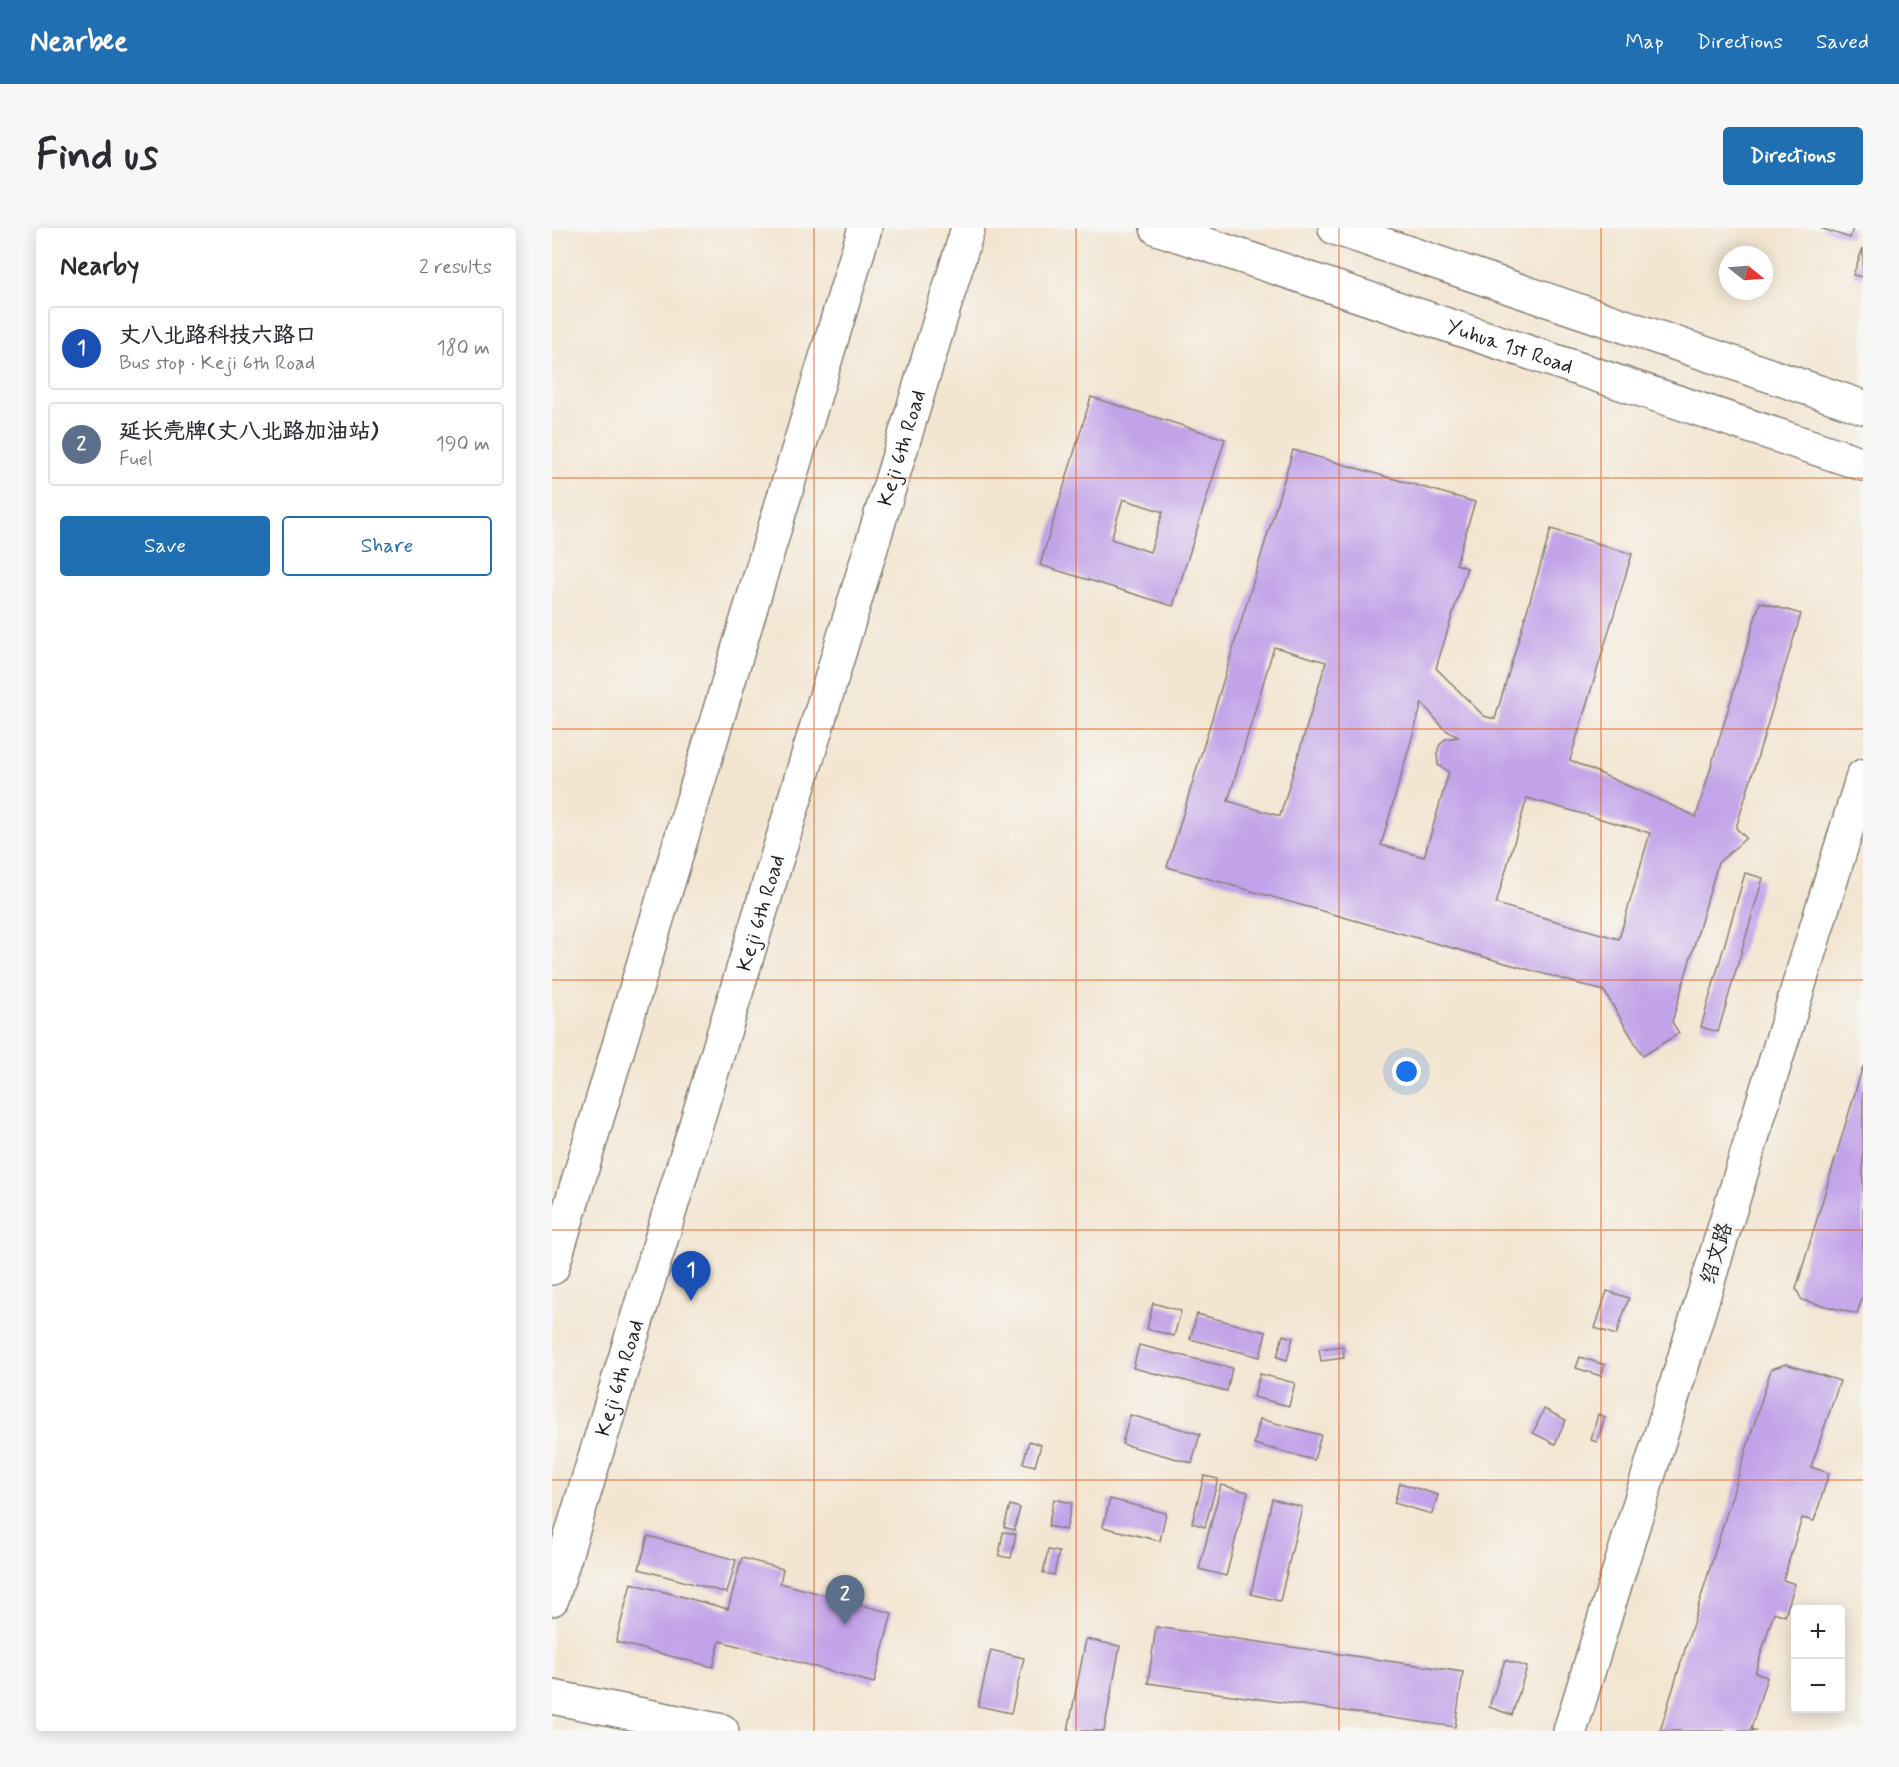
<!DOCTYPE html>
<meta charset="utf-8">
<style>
:root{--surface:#fff;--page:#f7f7f7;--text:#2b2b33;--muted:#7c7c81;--line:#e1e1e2;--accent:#1f6fb2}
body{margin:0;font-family:Mynerve,"LXGW WenKai TC",sans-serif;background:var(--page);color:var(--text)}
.controls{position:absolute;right:18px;bottom:18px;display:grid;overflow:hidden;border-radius:6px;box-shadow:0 3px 15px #0003}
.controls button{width:54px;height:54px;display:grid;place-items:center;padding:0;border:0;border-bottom:2px solid var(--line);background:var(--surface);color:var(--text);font:30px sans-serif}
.compass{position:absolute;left:1167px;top:18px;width:54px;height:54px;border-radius:50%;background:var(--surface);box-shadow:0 3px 15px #0003;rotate:107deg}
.you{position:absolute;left:855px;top:844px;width:21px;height:21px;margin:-15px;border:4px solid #fff;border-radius:50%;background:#1a73e8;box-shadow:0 0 0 9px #1a73e833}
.badge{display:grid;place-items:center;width:39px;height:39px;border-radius:50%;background:var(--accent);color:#fff;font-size:20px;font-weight:700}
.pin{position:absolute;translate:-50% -50px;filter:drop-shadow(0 2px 3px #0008)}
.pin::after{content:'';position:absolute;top:32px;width:21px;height:18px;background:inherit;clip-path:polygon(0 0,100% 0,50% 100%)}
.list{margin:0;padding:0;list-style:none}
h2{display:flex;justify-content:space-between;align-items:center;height:78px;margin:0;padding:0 24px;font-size:26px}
h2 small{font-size:20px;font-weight:400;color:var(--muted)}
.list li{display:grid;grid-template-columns:39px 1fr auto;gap:18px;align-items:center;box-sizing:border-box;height:84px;margin:0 12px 12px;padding:0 12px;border:2px solid var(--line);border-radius:6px}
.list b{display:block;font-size:22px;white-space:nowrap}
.list p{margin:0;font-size:20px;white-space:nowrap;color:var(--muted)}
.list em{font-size:20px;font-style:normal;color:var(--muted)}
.actions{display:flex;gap:12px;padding:18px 24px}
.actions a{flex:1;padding:14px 0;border:2px solid var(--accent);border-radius:6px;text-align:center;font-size:21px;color:var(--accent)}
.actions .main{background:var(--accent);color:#fff}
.map{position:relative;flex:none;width:1311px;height:1503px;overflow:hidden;border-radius:6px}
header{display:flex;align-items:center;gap:36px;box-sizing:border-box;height:84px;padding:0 30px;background:var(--accent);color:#fff}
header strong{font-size:28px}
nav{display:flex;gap:33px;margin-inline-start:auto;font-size:21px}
.intro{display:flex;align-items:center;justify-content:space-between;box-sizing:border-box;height:144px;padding:0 36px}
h1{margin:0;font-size:42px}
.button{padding:15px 27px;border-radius:6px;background:var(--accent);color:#fff;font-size:21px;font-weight:700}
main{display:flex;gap:36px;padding:0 36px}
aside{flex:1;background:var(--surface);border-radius:6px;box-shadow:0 3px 15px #0003}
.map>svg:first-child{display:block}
.building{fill:#c2a2e8;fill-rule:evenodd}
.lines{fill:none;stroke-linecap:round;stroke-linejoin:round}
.minor-casing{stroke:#888076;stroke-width:36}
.major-casing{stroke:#888076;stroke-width:36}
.minor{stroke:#fff;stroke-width:33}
.major{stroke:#fff;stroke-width:33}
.grid{fill:none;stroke:#de560d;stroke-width:1.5;stroke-opacity:0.55}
.labels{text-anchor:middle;stroke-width:6;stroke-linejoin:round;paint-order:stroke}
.street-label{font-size:21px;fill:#1c1c1c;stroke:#f6f6f2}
</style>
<header>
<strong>Nearbee</strong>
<nav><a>Map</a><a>Directions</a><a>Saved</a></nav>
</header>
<div class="intro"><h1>Find us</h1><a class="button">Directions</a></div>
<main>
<aside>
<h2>Nearby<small>2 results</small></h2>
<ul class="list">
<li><span class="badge" style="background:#1a4fb4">1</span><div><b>丈八北路科技六路口</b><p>Bus stop · Keji 6th Road</p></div><em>180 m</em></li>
<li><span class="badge" style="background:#5c6f8a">2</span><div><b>延长壳牌(丈八北路加油站)</b><p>Fuel</p></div><em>190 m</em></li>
</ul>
<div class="actions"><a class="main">Save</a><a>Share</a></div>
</aside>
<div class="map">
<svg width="1311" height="1503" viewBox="0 0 1311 1503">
<rect width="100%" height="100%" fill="#f6f6f2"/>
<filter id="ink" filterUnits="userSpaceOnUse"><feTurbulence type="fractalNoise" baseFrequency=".0167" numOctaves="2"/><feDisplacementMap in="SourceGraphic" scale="12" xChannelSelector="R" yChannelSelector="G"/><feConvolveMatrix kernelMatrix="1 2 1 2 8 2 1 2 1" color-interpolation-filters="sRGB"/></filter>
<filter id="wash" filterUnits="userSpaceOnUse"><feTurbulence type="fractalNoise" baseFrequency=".008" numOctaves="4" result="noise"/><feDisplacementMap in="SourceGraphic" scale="24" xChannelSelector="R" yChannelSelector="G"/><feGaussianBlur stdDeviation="1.35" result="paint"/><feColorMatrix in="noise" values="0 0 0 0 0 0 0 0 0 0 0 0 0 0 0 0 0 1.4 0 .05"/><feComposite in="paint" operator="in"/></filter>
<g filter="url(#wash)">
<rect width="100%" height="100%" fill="#f3e5d1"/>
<g id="blocks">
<!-- building -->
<g class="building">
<path d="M1268,0H1301L1298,10Z"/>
<path d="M1311,20V49L1301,47Z"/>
<path d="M539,169L673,211L621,378L488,337ZM571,271L611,284L598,324L559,311Z"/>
<path d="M741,222L923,274L904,336L915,340L884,440L932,488L943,491L999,301L1080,326L1018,532L1141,587L1144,589L1208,374L1249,386L1184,600L1194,610L1166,635L1120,794L1127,805L1091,828L1052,763L615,639ZM722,419L774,434L728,588L676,573ZM870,475L892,501L906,509L893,511L887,518L885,526L886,537L897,544L872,629L829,617ZM975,570L1098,605L1067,711L944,676Z"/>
<path d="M1193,645L1211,650L1166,804L1149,799Z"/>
<path d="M1311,838V1067L1305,1086L1250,1072L1244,1061Z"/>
<path d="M1055,1063L1077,1070L1064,1107L1043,1100Z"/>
<path d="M601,1075L629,1083L622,1108L595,1101Z"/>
<path d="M645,1086L714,1104L708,1129L638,1111Z"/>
<path d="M731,1107L741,1110L735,1132L725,1129Z"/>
<path d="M587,1117L680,1140L675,1163L581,1140Z"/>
<path d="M791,1118L792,1130L769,1133L767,1121Z"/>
<path d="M1028,1129L1053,1137L1049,1148L1024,1140Z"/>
<path d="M1234,1136L1288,1153L1259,1239L1277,1245L1262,1293L1250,1290L1231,1352L1243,1356L1233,1388L1222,1384L1203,1445L1215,1449L1199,1501L1205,1503H1108L1219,1141Z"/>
<path d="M708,1146L743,1155L737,1178L702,1169Z"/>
<path d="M992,1181L1014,1192L1003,1216L981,1205Z"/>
<path d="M1046,1186L1053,1189L1045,1214L1039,1212Z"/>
<path d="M578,1187L648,1206L640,1235L570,1216Z"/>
<path d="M708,1191L769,1207L762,1232L702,1216Z"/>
<path d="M477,1213L489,1217L483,1238L471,1235Z"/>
<path d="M652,1248L666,1251L653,1299L640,1295Z"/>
<path d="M848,1255L886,1267L880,1286L842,1275Z"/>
<path d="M669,1257L696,1264L674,1348L647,1341Z"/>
<path d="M502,1271L520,1275L514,1302L496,1298Z"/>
<path d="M558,1271L614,1285L608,1313L551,1299Z"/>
<path d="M720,1271L750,1279L728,1373L699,1366Z"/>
<path d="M458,1277L468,1280L462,1302L452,1299Z"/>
<path d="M451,1304L464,1306L459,1330L447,1328Z"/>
<path d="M96,1308L184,1332L175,1365L87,1341Z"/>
<path d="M496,1322L507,1324L502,1347L491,1345Z"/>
<path d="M190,1330L231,1341L228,1355L340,1385L322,1455L168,1413L161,1439L64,1414L79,1355L176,1381Z"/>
<path d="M604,1399L911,1444L903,1499L596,1455Z"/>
<path d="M534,1411L568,1418L552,1503H516Z"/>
<path d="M439,1422L472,1430L459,1485L426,1478Z"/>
<path d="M953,1432L975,1439L960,1487L937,1479Z"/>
</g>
</g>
</g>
<g filter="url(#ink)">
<use href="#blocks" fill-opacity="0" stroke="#888076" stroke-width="1.5"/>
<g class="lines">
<defs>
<path id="minor" d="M1018,1503L1311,548"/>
<g id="major">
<path id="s1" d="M605,0L1311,236"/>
<path d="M783,0L1311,179"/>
<path d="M0,1040L313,0"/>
<path id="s2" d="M0,1371L416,0"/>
<path d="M0,1469L170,1503"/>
</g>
</defs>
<!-- minor casing -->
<use href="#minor" class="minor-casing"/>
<!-- major casing -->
<use href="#major" class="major-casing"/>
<!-- minor -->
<use href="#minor" class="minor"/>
<!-- major -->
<use href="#major" class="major"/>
</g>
</g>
<!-- grid -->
<path class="grid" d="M262,0V1503M524,0V1503M787,0V1503M1049,0V1503M0,250H1311M0,501H1311M0,752H1311M0,1002H1311M0,1252H1311"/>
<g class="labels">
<!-- street labels -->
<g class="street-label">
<text dy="7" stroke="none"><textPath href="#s1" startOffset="372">Yuhua 1st Road</textPath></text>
<text dy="7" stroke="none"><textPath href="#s2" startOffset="1203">Keji 6th Road</textPath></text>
<text dy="7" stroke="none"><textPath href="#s2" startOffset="717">Keji 6th Road</textPath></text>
<text transform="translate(1164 1025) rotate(-73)" y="7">绍文路</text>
<text dy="7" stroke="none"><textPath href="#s2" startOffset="231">Keji 6th Road</textPath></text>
</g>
</g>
</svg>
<div class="controls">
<button>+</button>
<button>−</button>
</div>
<svg class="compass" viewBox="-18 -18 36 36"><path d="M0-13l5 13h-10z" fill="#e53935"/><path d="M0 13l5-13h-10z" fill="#7c7c81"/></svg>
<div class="you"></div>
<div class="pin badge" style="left:139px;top:1073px;background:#1a4fb4">1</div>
<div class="pin badge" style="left:293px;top:1397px;background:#5c6f8a">2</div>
</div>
</main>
